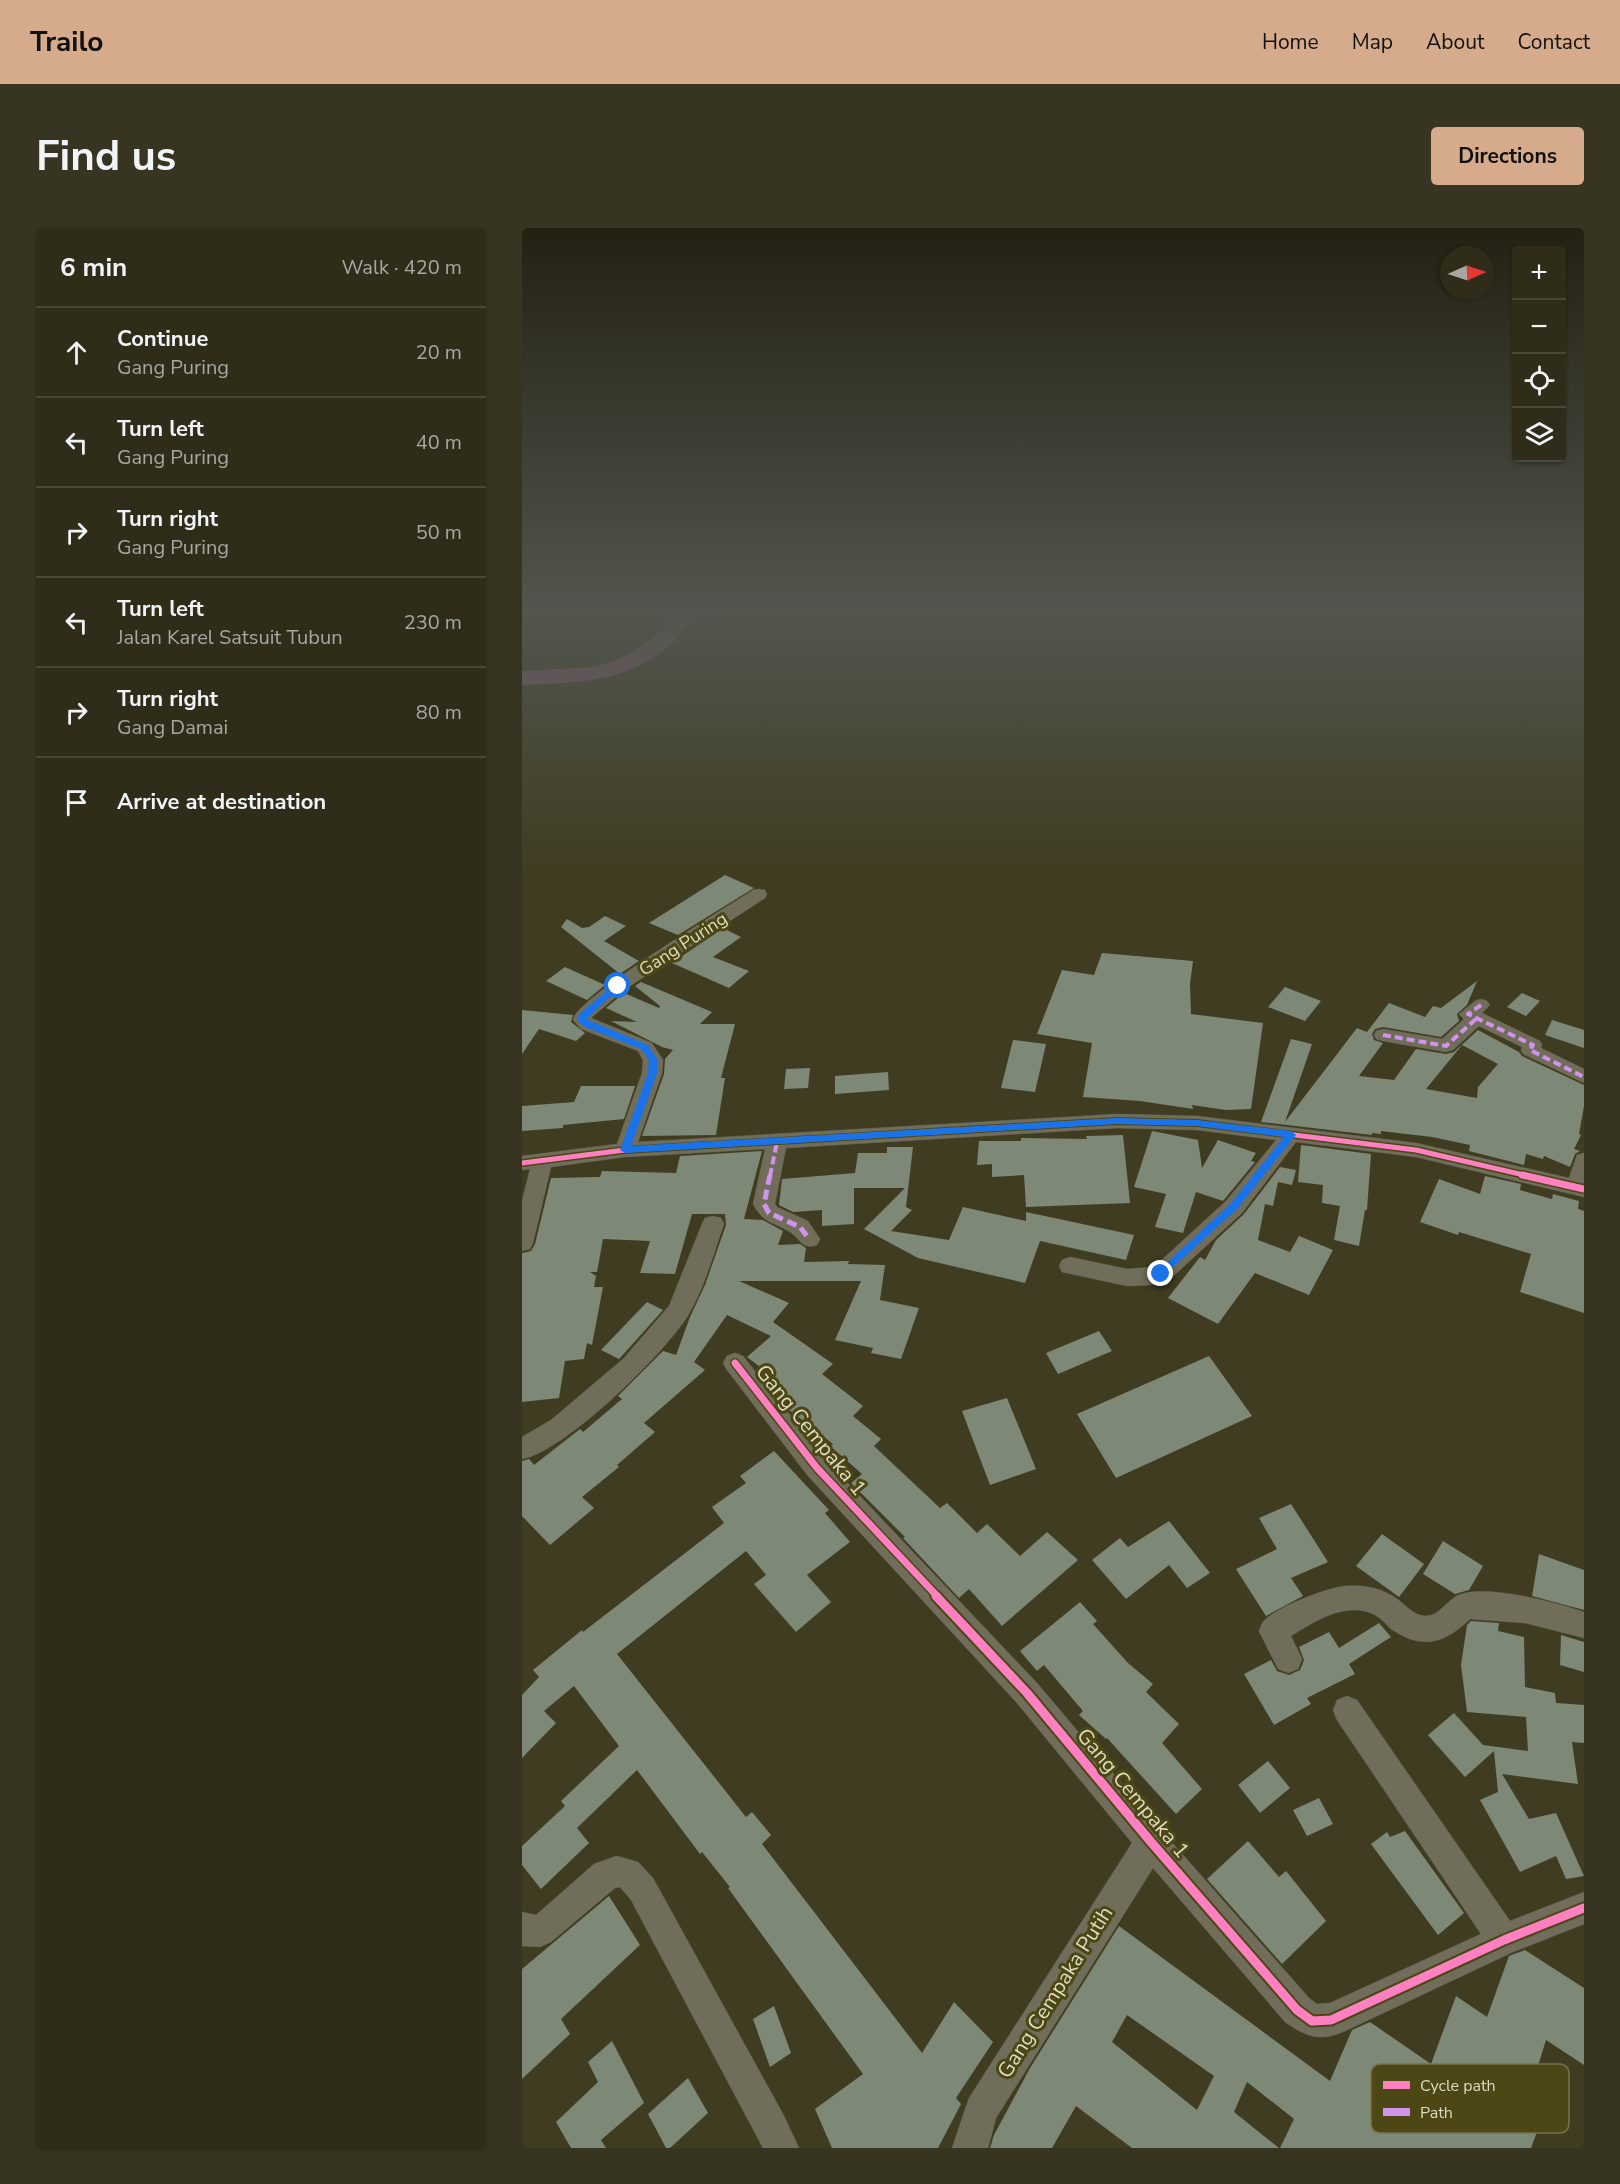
<!DOCTYPE html>
<meta charset="utf-8">
<style>
:root{--surface:#2f2d19;--page:#373522;--text:#f1f3f6;--muted:#a7a8a2;--line:#4a4938;--accent:#d6ab8b}
body{margin:0;font-family:"Nunito Sans",sans-serif;background:var(--page);color:var(--text)}
.controls{position:absolute;right:18px;top:18px;display:grid;overflow:hidden;border-radius:6px;box-shadow:0 2px 4px #0004}
.controls button{width:54px;height:54px;display:grid;place-items:center;padding:0;border:0;border-bottom:2px solid var(--line);background:var(--surface);color:var(--text);font:30px sans-serif}
.compass{position:absolute;left:918px;top:18px;width:54px;height:54px;border-radius:50%;background:var(--surface);box-shadow:0 2px 4px #0004;rotate:87deg}
.stop{position:absolute;width:18px;height:18px;margin:-14px;border:4px solid #1a73e8;border-radius:50%;background:#fff}
.stop.end{background:#1a73e8;border-color:#fff;box-shadow:0 2px 6px #0008}
.list{margin:0;padding:0;list-style:none}
h2{display:flex;justify-content:space-between;align-items:center;height:78px;margin:0;padding:0 24px;font-size:26px}
h2 small{font-size:20px;font-weight:400;color:var(--muted)}
.list li{display:grid;grid-template-columns:39px 1fr auto;gap:18px;align-items:center;box-sizing:border-box;height:90px;padding:0 24px;border-top:2px solid var(--line)}
.list b{display:block;font-size:22px;white-space:nowrap}
.list p{margin:0;font-size:20px;white-space:nowrap;color:var(--muted)}
.list em{font-size:20px;font-style:normal;color:var(--muted)}
.icon{flex:none;width:33px;height:33px;fill:none;stroke:currentColor;stroke-width:2;stroke-linecap:round;stroke-linejoin:round}
.map{position:relative;flex:none;width:1062px;height:1920px;overflow:hidden;border-radius:6px}
header{display:flex;align-items:center;gap:36px;box-sizing:border-box;height:84px;padding:0 30px;background:var(--accent);color:#111}
header strong{font-size:28px}
nav{display:flex;gap:33px;margin-inline-start:auto;font-size:21px}
.intro{display:flex;align-items:center;justify-content:space-between;box-sizing:border-box;height:144px;padding:0 36px}
h1{margin:0;font-size:42px}
.button{padding:15px 27px;border-radius:6px;background:var(--accent);color:#111;font-size:21px;font-weight:700}
main{display:flex;gap:36px;padding:0 36px}
aside{flex:1;background:var(--surface);border-radius:6px;box-shadow:0 2px 4px #0004}
.map>svg:first-child{display:block}
.lines{fill:none;stroke-linecap:round;stroke-linejoin:round}
.river{fill:#885771;fill-rule:evenodd}
.building{fill:#7e8877;fill-rule:evenodd}
.minor-casing{stroke:#5a5842;stroke-width:1}
.minor{fill:#706e5a;fill-rule:evenodd}
.quiet-far1{stroke:#d193ec;stroke-width:4;stroke-dasharray:8 4;stroke-linecap:butt}
.quiet{stroke:#d193ec;stroke-width:5;stroke-dasharray:10 5;stroke-linecap:butt}
.cycleway-far2-casing{stroke:#4c4714;stroke-width:8}
.cycleway-far1-casing{stroke:#4c4714;stroke-width:10}
.cycleway-casing{stroke:#4c4714;stroke-width:13}
.cycleway-far2{stroke:#ff80c0;stroke-width:5}
.cycleway-far1{stroke:#ff80c0;stroke-width:7}
.cycleway{stroke:#ff80c0;stroke-width:9}
.route{fill:#1a73e8}
.labels{text-anchor:middle;stroke-width:6;stroke-linejoin:round;paint-order:stroke}
.street-label{font-size:18px;fill:#dddbc1;stroke:#4c4714}
.near-street-label{font-size:21px;fill:#dddbc1;stroke:#4c4714}
.key{fill:#4c4714;stroke:#787348;stroke-width:1.5}
.key-label{font-size:16px;fill:#dddbc1}
</style>
<header>
<strong>Trailo</strong>
<nav><a>Home</a><a>Map</a><a>About</a><a>Contact</a></nav>
</header>
<div class="intro"><h1>Find us</h1><a class="button">Directions</a></div>
<main>
<aside>
<h2>6 min<small>Walk · 420 m</small></h2>
<ul class="list">
<li><svg class="icon" aria-label="ahead" viewBox="0 0 24 24"><path d="M12 20V5M6 11l6-6 6 6"/></svg><div><b>Continue</b><p>Gang Puring</p></div><em>20 m</em></li>
<li><svg class="icon" aria-label="left" viewBox="0 0 24 24"><path d="M17 20v-9H6M10 6l-5 5 5 5"/></svg><div><b>Turn left</b><p>Gang Puring</p></div><em>40 m</em></li>
<li><svg class="icon" aria-label="right" viewBox="0 0 24 24"><path d="M7 20v-9h11M14 6l5 5-5 5"/></svg><div><b>Turn right</b><p>Gang Puring</p></div><em>50 m</em></li>
<li><svg class="icon" aria-label="left" viewBox="0 0 24 24"><path d="M17 20v-9H6M10 6l-5 5 5 5"/></svg><div><b>Turn left</b><p>Jalan Karel Satsuit Tubun</p></div><em>230 m</em></li>
<li><svg class="icon" aria-label="right" viewBox="0 0 24 24"><path d="M7 20v-9h11M14 6l5 5-5 5"/></svg><div><b>Turn right</b><p>Gang Damai</p></div><em>80 m</em></li>
<li><svg class="icon" aria-label="arrive" viewBox="0 0 24 24"><path d="M6 21V4h12l-3 4 3 4H6"/></svg><div><b>Arrive at destination</b></div></li>
</ul>
</aside>
<div class="map">
<svg width="1062" height="1920" viewBox="0 0 1062 1920">
<rect width="100%" height="100%" fill="#3f3c21"/>
<g class="lines">
<!-- river -->
<path class="river" d="M165,380H192C186,389 174,390 165,397C158,403 155,412 148,418C99,456 58,454 0,457V443L73,439C94,433 116,422 133,408C147,397 147,389 165,380Z"/>
</g>
<!-- building -->
<g class="building">
<path d="M203,647L232,660L156,707L127,695Z"/>
<path d="M83,688L104,698L82,713L117,733L98,746L39,699L45,691L60,700L67,699Z"/>
<path d="M201,700L219,709L191,729L227,743L207,760L150,735Z"/>
<path d="M580,725L671,733L668,756L669,786L741,795L729,881L704,882L670,877L671,881L618,873L561,869L570,815L515,806L540,742L572,747Z"/>
<path d="M43,739L83,757L65,772L24,753Z"/>
<path d="M955,753L945,777L935,786L937,793L919,809L861,799L853,801L850,806L852,812L861,815L837,848L872,852L894,821L924,826L932,824L956,802L997,824L1000,828L1062,857V878L1057,906L1059,907L1052,921L1058,923L1053,926L1048,939L1022,928L1021,931L1004,926L1002,937L947,923L948,917L910,909L859,903V906L850,905V907L739,894L769,811L790,816L763,894L835,800L845,804L867,775L903,789L911,778L919,780ZM940,817L976,836L956,859L955,870L904,861Z"/>
<path d="M119,754L190,784L178,796H213L199,850H203L194,907L120,908L142,846L143,831L151,822L140,819L89,793L115,794L84,780L102,765L137,780L138,778L113,758Z"/>
<path d="M763,759L799,773L783,793L746,779Z"/>
<path d="M1000,765L1018,773L1004,788L985,779Z"/>
<path d="M0,782L51,787L49,794L63,805L54,813L17,801L0,826Z"/>
<path d="M1030,792L1062,802V820L1023,807Z"/>
<path d="M491,812L524,816L513,864L479,860Z"/>
<path d="M288,840L286,860L262,861L264,841Z"/>
<path d="M366,844L367,862L313,866V848Z"/>
<path d="M59,858H113L102,891L41,897V900L0,903V878L52,874Z"/>
<path d="M630,903L676,912L680,940L696,912L734,925L729,933L733,934L701,973L674,964L661,1005L633,999L644,966L612,959Z"/>
<path d="M601,907L608,975L504,979L502,947L470,949V936L455,937L457,913H499V910L565,911L564,908Z"/>
<path d="M779,917L849,926L845,982H843L837,1018L812,1012L818,978L800,975L801,957L776,954Z"/>
<path d="M365,919H391L384,979L390,982L369,1003L427,1012L441,979L504,993V984L612,1007L604,1032L518,1013L503,1055L396,1030L342,1001L383,960H332V996L300,998V982L271,984L257,977L260,951L333,945L336,925H365Z"/>
<path d="M240,923L222,991L241,992L261,1003L256,1017L278,1016L284,1020L282,1034L327,1033L326,1036L363,1037L358,1072L397,1080L379,1131L349,1125L351,1120L313,1112L339,1053H217L267,1075L251,1094L311,1136L300,1146L341,1178L331,1188L359,1211L352,1218L418,1280L425,1275L455,1305L465,1296L498,1328L525,1304L556,1332L480,1398L447,1361L437,1370L381,1310L383,1309L329,1255L340,1246L308,1218L311,1216L266,1181L270,1177L248,1158L255,1152L225,1129L249,1108L205,1087L172,1134L183,1142L122,1195L133,1204L95,1237L97,1239L60,1269L72,1280L28,1317L0,1288V1233L7,1231L12,1237L58,1201L61,1204L100,1171L96,1168L141,1123L154,1127L168,1089L183,1057L204,997L203,986H170L153,1046L118,1045L128,1013L81,1011L75,1044H68L74,1048L72,1059H81L70,1117L65,1115L62,1131L43,1133L37,1170L0,1174V1025L9,1023L13,1016L29,950L78,949L80,943L154,945L158,928Z"/>
<path d="M758,939L774,942L770,957L756,954L751,978L743,976L736,1012L768,1024L777,1008L811,1022L787,1067L733,1045L696,1096L646,1070L678,1029L683,1032L694,1012L722,986Z"/>
<path d="M963,948L999,956L998,962L1030,971L1031,966L1057,973L1056,981L1062,983V1085L998,1064L1009,1026L937,1004L936,1007L898,994L917,951L958,966Z"/>
<path d="M125,1074L141,1082L99,1129L97,1131L79,1122Z"/>
<path d="M577,1103L590,1123L536,1146L524,1125Z"/>
<path d="M687,1128L730,1188L594,1250L555,1186Z"/>
<path d="M485,1170L514,1241L468,1257L440,1183Z"/>
<path d="M252,1223L307,1282L303,1285L328,1314L285,1347L309,1374L274,1404L232,1356L244,1347L224,1323L95,1426L224,1589L230,1584L249,1607L240,1616L400,1825L432,1774L471,1814L434,1870L439,1876L416,1920H310L293,1881L341,1846L206,1660L208,1659L180,1624L178,1626L115,1542L55,1600L67,1615L19,1661L0,1637V1618L43,1578L39,1573L97,1518L52,1458L22,1483L34,1495L0,1530V1467L17,1449L11,1442L60,1402L61,1404L202,1295L190,1279L224,1255L218,1248Z"/>
<path d="M769,1276L806,1334L769,1350L781,1368L744,1388L714,1341L755,1321L737,1290Z"/>
<path d="M647,1293L688,1345L665,1360L647,1337L604,1371L570,1332L598,1310L606,1319Z"/>
<path d="M860,1306L902,1336L877,1369L834,1338Z"/>
<path d="M921,1313L961,1338L947,1362L933,1366L901,1346Z"/>
<path d="M1017,1326L1062,1342V1382L1010,1368Z"/>
<path d="M558,1374L575,1393L571,1396L606,1435L631,1456L624,1464L657,1496L640,1515L680,1561L654,1586L585,1510L584,1511L557,1487L561,1483L522,1437L515,1443L498,1423Z"/>
<path d="M949,1393L977,1395L976,1403L1002,1409L1003,1459L1033,1465L1034,1475L1062,1477V1515L1050,1514L1056,1556L980,1546L1007,1591L1034,1585L1062,1648L1044,1651L1034,1628L998,1644L958,1572L976,1564L972,1523L943,1549L906,1507L932,1485L961,1517L1006,1523L1004,1489L945,1484L939,1437L945,1397Z"/>
<path d="M857,1395L869,1409L827,1436L833,1446L785,1470L789,1476L752,1497L722,1446L749,1432L755,1443L767,1447L778,1442L782,1432L777,1419L807,1404L817,1420Z"/>
<path d="M1039,1407L1062,1414V1444L1038,1437Z"/>
<path d="M746,1533L768,1560L738,1585L716,1557Z"/>
<path d="M797,1570L811,1596L785,1608L771,1582Z"/>
<path d="M883,1603L942,1685L916,1707L849,1616L865,1604L868,1609Z"/>
<path d="M726,1613L757,1649L764,1643L804,1693L760,1736L685,1651Z"/>
<path d="M87,1668L118,1717L39,1791L48,1806L0,1851V1741Z"/>
<path d="M597,1698L808,1853L830,1802L848,1794L909,1836L934,1768L965,1789L987,1728L1003,1722L1062,1760V1837L1024,1812L1000,1889L1016,1901L1009,1920H758L772,1891L725,1854L712,1884L757,1920H610L554,1878L530,1920H468L472,1907L508,1840ZM605,1787L692,1848L675,1882L590,1814Z"/>
<path d="M252,1778L269,1825L248,1839L231,1791Z"/>
<path d="M90,1813L122,1875L79,1912L84,1920H49L34,1894L76,1854L66,1834Z"/>
<path d="M166,1850L186,1885L148,1920H144L126,1886Z"/>
</g>
<g class="lines">
<defs>
<g id="minor">
<path d="M237,661L243,662L245,666L243,670L102,762L69,790L130,815L141,832L140,845L116,914L595,886L675,888L894,915L1047,950L1055,927L1062,925V969L894,929L774,914L720,985L647,1052L628,1057L605,1058L540,1044L537,1038L540,1032L548,1029L605,1041L632,1039L704,973L754,912L675,902L595,900L264,920L253,976L255,979L286,993L298,1011L295,1017C279,1022 279,1011 268,1004C250,993 242,996 231,976L243,921L103,929L29,939L11,1015L8,1021L0,1023V973L8,941L0,942V928L95,916L120,845L121,832L116,823L59,801L51,792C53,771 205,679 231,662Z"/>
<path d="M959,771L965,773L968,777L960,785L1018,813L1020,817L1019,820L1062,841V855L1001,826L999,822L1000,819L957,798L931,822L924,824L861,813L854,811L852,807L854,803L861,801L920,811L942,791L937,786L953,773Z"/>
<path d="M191,988L199,990L202,996C191,1027 182,1062 165,1089C141,1127 42,1224 0,1231V1209L29,1192L101,1131L147,1078L180,996L183,990Z"/>
<path d="M213,1125L221,1128L304,1232L515,1455L640,1603L787,1770L795,1776L808,1775L959,1706L815,1492L811,1482L815,1472L825,1468L835,1472L988,1693L1062,1664V1696L991,1724L821,1804C797,1814 783,1808 763,1794L631,1640L474,1890L466,1920H430L447,1870L610,1615L495,1475L286,1248L205,1142L201,1135L205,1128Z"/>
<path d="M824,1358C840,1357 855,1359 869,1367C881,1373 890,1388 904,1388C918,1388 926,1370 939,1366C966,1357 1035,1374 1062,1384V1410L1003,1395L948,1391C922,1416 900,1422 869,1401C864,1396 858,1389 851,1386C824,1373 791,1394 769,1408L780,1431L776,1441L766,1445L756,1441L737,1403C738,1400 739,1397 741,1394C752,1380 806,1359 824,1358Z"/>
<path d="M95,1628L116,1634L131,1650L261,1886L277,1920H241L109,1672L98,1659L93,1660L29,1714L18,1719L0,1718V1684L14,1687L72,1636Z"/>
</g>
</defs>
<!-- minor casing -->
<use href="#minor" class="minor-casing"/>
<!-- minor -->
<use href="#minor" class="minor"/>
<!-- quiet-far1 -->
<g class="quiet-far1">
<path d="M959,777L946,786L1011,817L1008,822L1062,849"/>
<path d="M861,807L924,818L955,790"/>
<path d="M248,948L255,914"/>
</g>
<!-- quiet -->
<path class="quiet" d="M248,947L242,976L247,985L278,999L287,1011"/>
<defs>
<path id="cycleway-far2" d="M0,935L103,922L595,893L675,895L894,922L1006,948"/>
<g id="cycleway-far1">
<path d="M1000,947L1062,961"/>
<path d="M213,1135L295,1240L416,1369"/>
</g>
<path id="cycleway" d="M414,1368L505,1465L629,1614L775,1782L790,1793L809,1792L982,1712L1062,1680"/>
</defs>
<!-- cycleway-far2 casing -->
<use href="#cycleway-far2" class="cycleway-far2-casing"/>
<!-- cycleway-far1 casing -->
<use href="#cycleway-far1" class="cycleway-far1-casing"/>
<!-- cycleway casing -->
<use href="#cycleway" class="cycleway-casing"/>
<!-- cycleway-far2 -->
<use href="#cycleway-far2" class="cycleway-far2"/>
<!-- cycleway-far1 -->
<use href="#cycleway-far1" class="cycleway-far1"/>
<!-- cycleway -->
<use href="#cycleway" class="cycleway"/>
</g>
<!-- sky -->
<linearGradient id="sky" x2="0" y2="1"><stop stop-color="#232112"/><stop offset="0.59" stop-color="#52564e"/><stop offset="1" stop-color="#52564e" stop-opacity="0"/></linearGradient>
<rect width="1062" height="649" fill="url(#sky)"/>
<!-- route -->
<path class="route" d="M93,756L100,758L64,791L126,817L136,832L135,845L109,918L595,890L675,892L769,903L774,907L715,981L639,1050L635,1049V1044L708,976L762,909L675,898L595,896L103,925L98,922L126,845L127,832L119,821L63,799L55,792L57,786Z"/>
<g class="labels">
<!-- street labels -->
<g class="street-label">
<text transform="translate(161 716) rotate(-33)" y="6">Gang Puring</text>
</g>
<!-- near-street labels -->
<g class="near-street-label">
<text transform="translate(289 1202) rotate(51)" y="7">Gang Cempaka 1</text>
<text transform="translate(611 1565) rotate(50)" y="7">Gang Cempaka 1</text>
<text transform="translate(533 1764) rotate(-58)" y="7">Gang Cempaka Putih</text>
</g>
</g>
<!-- legend -->
<rect x="849" y="1836" width="198" height="69" rx="9" class="key"/>
<rect x="861" y="1853" width="27" height="8" fill="#ff80c0"/>
<rect x="861" y="1880" width="27" height="8" fill="#d193ec"/>
<g class="key-label">
<text x="898" y="1863">Cycle path</text>
<text x="898" y="1890">Path</text>
</g>
</svg>
<div class="controls">
<button>+</button>
<button>−</button>
<button><svg class="icon" aria-label="locate" viewBox="0 0 24 24"><circle cx="12" cy="12" r="6"/><path d="M12 2v4M12 18v4M2 12h4M18 12h4"/></svg></button>
<button><svg class="icon" aria-label="layers" viewBox="0 0 24 24"><path d="M12 4l9 5-9 5-9-5zM3 14l9 5 9-5"/></svg></button>
</div>
<svg class="compass" viewBox="-18 -18 36 36"><path d="M0-13l5 13h-10z" fill="#e53935"/><path d="M0 13l5-13h-10z" fill="#a7a8a2"/></svg>
<div class="stop" style="left:96px;top:758px"></div>
<div class="stop end" style="left:639px;top:1046px"></div>
</div>
</main>
